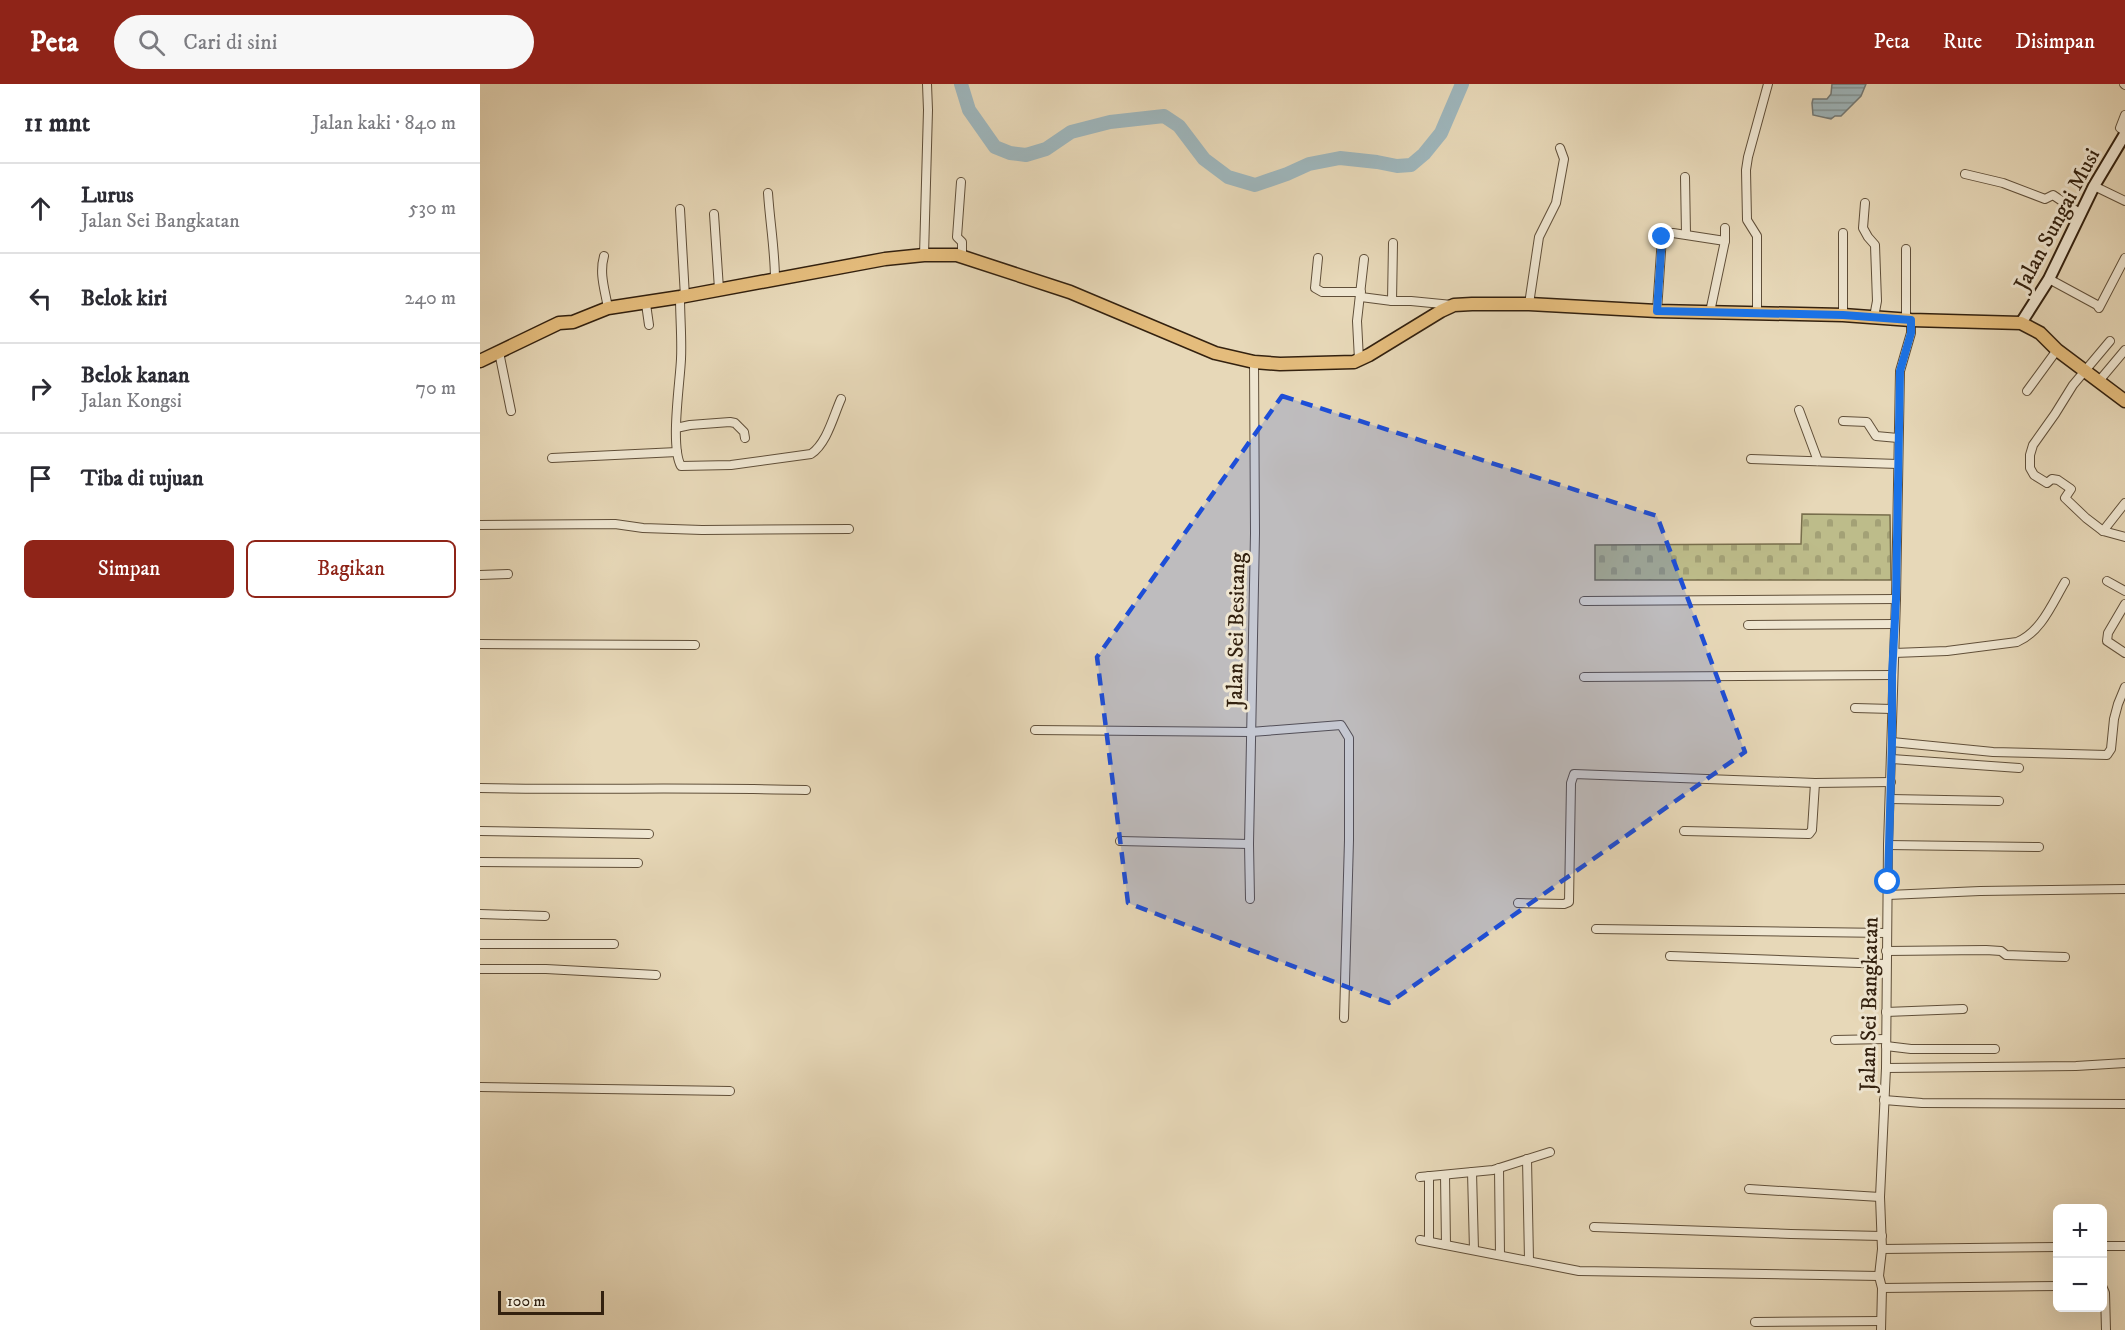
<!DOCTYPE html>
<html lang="id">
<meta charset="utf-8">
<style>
:root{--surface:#fff;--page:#f7f7f7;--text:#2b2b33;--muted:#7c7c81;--line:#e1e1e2;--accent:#8f2418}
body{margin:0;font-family:"IM FELL DW Pica",serif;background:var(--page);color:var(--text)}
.controls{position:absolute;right:18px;bottom:18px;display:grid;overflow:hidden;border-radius:9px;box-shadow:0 6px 24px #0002}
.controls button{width:54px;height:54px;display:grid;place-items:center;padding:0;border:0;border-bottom:2px solid var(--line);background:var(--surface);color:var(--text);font:30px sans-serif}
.scale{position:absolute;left:18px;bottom:15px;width:106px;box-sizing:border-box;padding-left:6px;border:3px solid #33210f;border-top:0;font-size:16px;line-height:21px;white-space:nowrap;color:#33210f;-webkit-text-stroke:4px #efe6d1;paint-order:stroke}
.stop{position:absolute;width:18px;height:18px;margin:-14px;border:4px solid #1a73e8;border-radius:50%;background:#fff}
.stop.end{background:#1a73e8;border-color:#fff;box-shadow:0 2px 6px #0008}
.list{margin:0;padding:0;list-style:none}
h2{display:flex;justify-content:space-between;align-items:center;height:78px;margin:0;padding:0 24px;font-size:26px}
h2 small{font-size:20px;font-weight:400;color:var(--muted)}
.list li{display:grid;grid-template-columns:39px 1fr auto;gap:18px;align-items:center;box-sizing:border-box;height:90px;padding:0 24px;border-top:2px solid var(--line)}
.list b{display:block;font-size:22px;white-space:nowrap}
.list p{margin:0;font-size:20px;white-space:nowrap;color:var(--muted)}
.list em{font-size:20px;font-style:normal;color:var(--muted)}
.actions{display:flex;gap:12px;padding:18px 24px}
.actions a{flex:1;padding:14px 0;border:2px solid var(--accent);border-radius:9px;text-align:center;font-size:21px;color:var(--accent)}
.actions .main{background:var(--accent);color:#fff}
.icon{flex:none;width:33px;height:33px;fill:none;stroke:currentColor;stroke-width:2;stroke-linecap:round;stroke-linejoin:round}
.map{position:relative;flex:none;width:1645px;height:1246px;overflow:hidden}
header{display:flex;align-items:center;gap:36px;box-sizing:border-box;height:84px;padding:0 30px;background:var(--accent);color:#fff}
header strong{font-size:28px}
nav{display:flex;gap:33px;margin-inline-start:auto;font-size:21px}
.search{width:420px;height:54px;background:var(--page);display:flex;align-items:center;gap:15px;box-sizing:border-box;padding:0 21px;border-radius:33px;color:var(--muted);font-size:22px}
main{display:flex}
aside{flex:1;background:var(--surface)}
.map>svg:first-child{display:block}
.cemetery{fill:url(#cemetery-stones);stroke:#786e4c;stroke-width:1.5}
.water{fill:url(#water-rules);stroke:#737a77;stroke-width:1.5}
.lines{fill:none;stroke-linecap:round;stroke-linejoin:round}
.river{stroke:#9eb6bc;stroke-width:14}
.minor-casing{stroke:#604f39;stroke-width:10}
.secondary-casing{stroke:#33210f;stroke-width:14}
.primary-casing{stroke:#33210f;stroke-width:15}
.minor{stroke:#efe6d1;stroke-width:8}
.secondary{stroke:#efe6d1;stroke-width:10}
.primary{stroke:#e4bc7c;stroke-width:12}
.route{stroke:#1a73e8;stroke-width:8}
.marked{fill:#1d4ed8;fill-opacity:0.2;stroke:#1d4ed8;stroke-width:4.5;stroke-dasharray:12 8;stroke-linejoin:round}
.labels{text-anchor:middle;stroke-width:6;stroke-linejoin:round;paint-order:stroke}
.street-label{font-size:22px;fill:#33210f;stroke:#efe6d1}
</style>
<header>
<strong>Peta</strong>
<div class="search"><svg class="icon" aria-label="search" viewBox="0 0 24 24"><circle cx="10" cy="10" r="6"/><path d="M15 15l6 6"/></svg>Cari di sini</div>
<nav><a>Peta</a><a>Rute</a><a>Disimpan</a></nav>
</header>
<main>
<aside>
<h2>11 mnt<small>Jalan kaki · 840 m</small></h2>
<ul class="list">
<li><svg class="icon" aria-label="ahead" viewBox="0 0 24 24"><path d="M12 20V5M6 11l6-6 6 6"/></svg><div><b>Lurus</b><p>Jalan Sei Bangkatan</p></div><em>530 m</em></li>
<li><svg class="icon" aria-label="left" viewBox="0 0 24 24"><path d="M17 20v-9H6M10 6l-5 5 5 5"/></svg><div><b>Belok kiri</b></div><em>240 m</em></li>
<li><svg class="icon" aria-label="right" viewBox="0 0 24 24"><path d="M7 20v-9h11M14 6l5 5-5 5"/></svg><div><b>Belok kanan</b><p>Jalan Kongsi</p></div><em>70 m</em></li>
<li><svg class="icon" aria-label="arrive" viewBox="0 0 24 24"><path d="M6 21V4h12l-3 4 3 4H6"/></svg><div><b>Tiba di tujuan</b></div></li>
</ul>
<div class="actions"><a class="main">Simpan</a><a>Bagikan</a></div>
</aside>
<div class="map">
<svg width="1645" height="1246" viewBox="0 0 1645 1246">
<defs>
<pattern id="cemetery-stones" width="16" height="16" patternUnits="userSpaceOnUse" patternTransform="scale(1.5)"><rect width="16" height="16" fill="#bdbc8a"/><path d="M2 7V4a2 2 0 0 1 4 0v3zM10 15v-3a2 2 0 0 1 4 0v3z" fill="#a3a176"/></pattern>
<pattern id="water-rules" width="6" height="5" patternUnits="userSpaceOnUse" patternTransform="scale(1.5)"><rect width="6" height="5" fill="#9eb6bc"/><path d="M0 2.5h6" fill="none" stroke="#819497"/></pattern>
</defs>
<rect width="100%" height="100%" fill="#e7d8b8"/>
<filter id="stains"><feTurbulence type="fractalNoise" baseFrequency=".00333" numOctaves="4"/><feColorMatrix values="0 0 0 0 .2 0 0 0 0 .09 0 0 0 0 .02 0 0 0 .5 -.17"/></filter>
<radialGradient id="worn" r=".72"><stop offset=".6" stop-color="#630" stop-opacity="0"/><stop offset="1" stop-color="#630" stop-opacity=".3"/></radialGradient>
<!-- cemetery -->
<path class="cemetery" d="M1322,430L1410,431L1411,496H1115V461L1321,460Z"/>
<!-- water -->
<path class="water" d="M1352,0H1386L1381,12L1361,32H1355L1351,35L1333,31L1332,19L1333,15H1347L1351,10Z"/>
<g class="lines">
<!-- river -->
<path class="river" d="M481,0L489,26L515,63L530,69L546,71L566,65L591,48L630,38L684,32L699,42L724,75L748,93L775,101L807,90L829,80L860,74L897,78L917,82L931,81L944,70L961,49L982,0"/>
<defs>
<g id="minor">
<path d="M1644,0L1645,1"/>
<path d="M1645,31L1640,44L1645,47"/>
<path d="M1485,90L1523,99L1565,115L1573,111L1601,130"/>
<path d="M1205,93L1206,150"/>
<path d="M481,98L477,153L482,158V172"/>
<path d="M1614,102L1645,117"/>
<path d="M288,109C290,139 295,167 295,196"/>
<path d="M1385,119L1383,144L1388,153L1395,161L1397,217L1394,233"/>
<path d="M200,125L205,213"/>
<path d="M234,130L239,205"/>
<path d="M913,159L912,217H931L972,221"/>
<path d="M444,171L448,26L447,0"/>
<path d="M124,172C119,190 125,206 128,224"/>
<path d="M838,174L835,204L842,208H881"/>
<path d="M1569,195L1617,221L1619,224L1645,174"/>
<path d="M200,213C200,234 202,254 201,275C200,299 190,362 201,382L251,381L331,370C347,359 353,333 361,315"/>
<path d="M881,213L912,217"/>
<path d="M166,220L169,241"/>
<path d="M1049,220L1059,153L1076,119L1084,75L1080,64"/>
<path d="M1177,227L1182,153L1186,149H1193L1245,157"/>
<path d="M1230,228L1245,157V144"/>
<path d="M1277,229V152L1267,136L1266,86L1268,73L1288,0"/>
<path d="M1363,231V149"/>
<path d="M1426,235V165"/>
<path d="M1630,257L1593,301L1575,330L1553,361L1550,371V384L1554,391L1567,399L1572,395L1578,396L1591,405L1585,414L1606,434L1623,447L1645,453"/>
<path d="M19,268L31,327"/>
<path d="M879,276L877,237L884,175"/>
<path d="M1619,297L1645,266"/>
<path d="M1547,307L1577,266"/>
<path d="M1319,326L1338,377"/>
<path d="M1363,337L1387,338L1396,352L1418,354"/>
<path d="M196,344L210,341L250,338L255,339L264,348L265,354"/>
<path d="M72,374L197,368"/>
<path d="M1271,375L1418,380"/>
<path d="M0,441L135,440L163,444L222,446L369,445"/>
<path d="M1623,447L1645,419"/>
<path d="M0,491L28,490"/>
<path d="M1627,497L1645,507"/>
<path d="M1104,517L1416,515"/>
<path d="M1645,520L1628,549L1627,557L1645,569"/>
<path d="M1268,541L1415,540"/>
<path d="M0,560L215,561"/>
<path d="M1414,569L1467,567L1537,558C1561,548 1572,520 1585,498"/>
<path d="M1104,593L1412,591"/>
<path d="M1375,624L1412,625"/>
<path d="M555,646L771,648L861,641L869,654V756L864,934"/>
<path d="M1412,658L1513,668L1627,671L1631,665L1634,635L1638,620L1645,603"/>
<path d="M1412,675L1539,684"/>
<path d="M0,704C109,706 218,703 326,706"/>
<path d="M1410,715L1519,717"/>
<path d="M0,747L169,750"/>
<path d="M1204,747L1329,750L1332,746L1335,699"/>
<path d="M640,757L769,760"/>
<path d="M1408,761L1559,763"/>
<path d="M0,778L158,779"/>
<path d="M1408,811L1500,807L1645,805"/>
<path d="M770,815L769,760L775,449L774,278"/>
<path d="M1038,819L1084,820L1089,818L1091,699L1094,690L1335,699L1411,698"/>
<path d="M0,830L65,832"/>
<path d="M1116,845L1407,849"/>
<path d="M0,860H134"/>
<path d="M1406,867L1506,866L1521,867L1526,871L1585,873"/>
<path d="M1190,872L1406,880"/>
<path d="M0,885H66L176,891"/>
<path d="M1406,928L1483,925"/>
<path d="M1355,956L1406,955"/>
<path d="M1406,962L1431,965H1515"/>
<path d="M1406,984L1596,982L1645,979"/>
<path d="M0,1003L250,1007"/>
<path d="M1404,1016L1442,1019L1645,1020"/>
<path d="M1047,1075L1049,1176"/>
<path d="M1019,1084L1020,1171"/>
<path d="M992,1088L994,1166"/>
<path d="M965,1091L966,1161"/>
<path d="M949,1092V1157"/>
<path d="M940,1093L1013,1086L1070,1068"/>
<path d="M1269,1105L1400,1113"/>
<path d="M1114,1143L1311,1150L1402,1152"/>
<path d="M940,1156L1099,1187L1399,1192"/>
<path d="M1622,1162H1645"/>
<path d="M1402,1165L1578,1163"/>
<path d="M1622,1202L1625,1209L1626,1246"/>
<path d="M1402,1204L1578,1202"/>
<path d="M1275,1238L1401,1237"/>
<path d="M1401,1246L1402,1204L1399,1192L1402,1165L1400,1113L1406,984L1408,761L1416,515L1420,287L1431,249V236"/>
</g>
<path id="secondary" d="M1541,239L1569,195L1614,102L1645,50"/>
<path id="primary" d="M0,277L79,239L93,238L128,224L200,213L405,175L444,171H477L590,208L735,269L774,278L800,280L874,278L889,271L961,227L974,221L992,220H1049L1177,227L1363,231L1431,236L1541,239L1560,249L1577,266L1645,317"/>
</defs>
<!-- minor casing -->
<use href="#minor" class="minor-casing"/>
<!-- secondary casing -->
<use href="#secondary" class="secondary-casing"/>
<!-- primary casing -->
<use href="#primary" class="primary-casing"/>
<!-- minor -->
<use href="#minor" class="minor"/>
<!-- secondary -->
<use href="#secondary" class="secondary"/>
<!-- primary -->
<use href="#primary" class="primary"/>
</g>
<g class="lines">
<!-- route -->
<path class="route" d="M1182,153L1177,227L1363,231L1431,236V249L1420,287L1416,515L1412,591V658L1408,798"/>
</g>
<!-- marked area -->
<path class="marked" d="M802,312L1177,432L1265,668L909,919L648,819L617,573Z"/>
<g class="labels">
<!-- street labels -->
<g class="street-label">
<text transform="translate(1576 135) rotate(-62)" y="8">Jalan Sungai Musi</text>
<text transform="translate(755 546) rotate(-89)" y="8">Jalan Sei Besitang</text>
<text transform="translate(1388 920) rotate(-89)" y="8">Jalan Sei Bangkatan</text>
</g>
</g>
<rect width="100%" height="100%" filter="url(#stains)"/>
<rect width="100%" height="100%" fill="url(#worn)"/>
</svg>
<div class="controls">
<button>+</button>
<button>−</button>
</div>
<div class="scale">100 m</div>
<div class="stop" style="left:1408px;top:798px"></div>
<div class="stop end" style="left:1182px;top:153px"></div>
</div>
</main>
